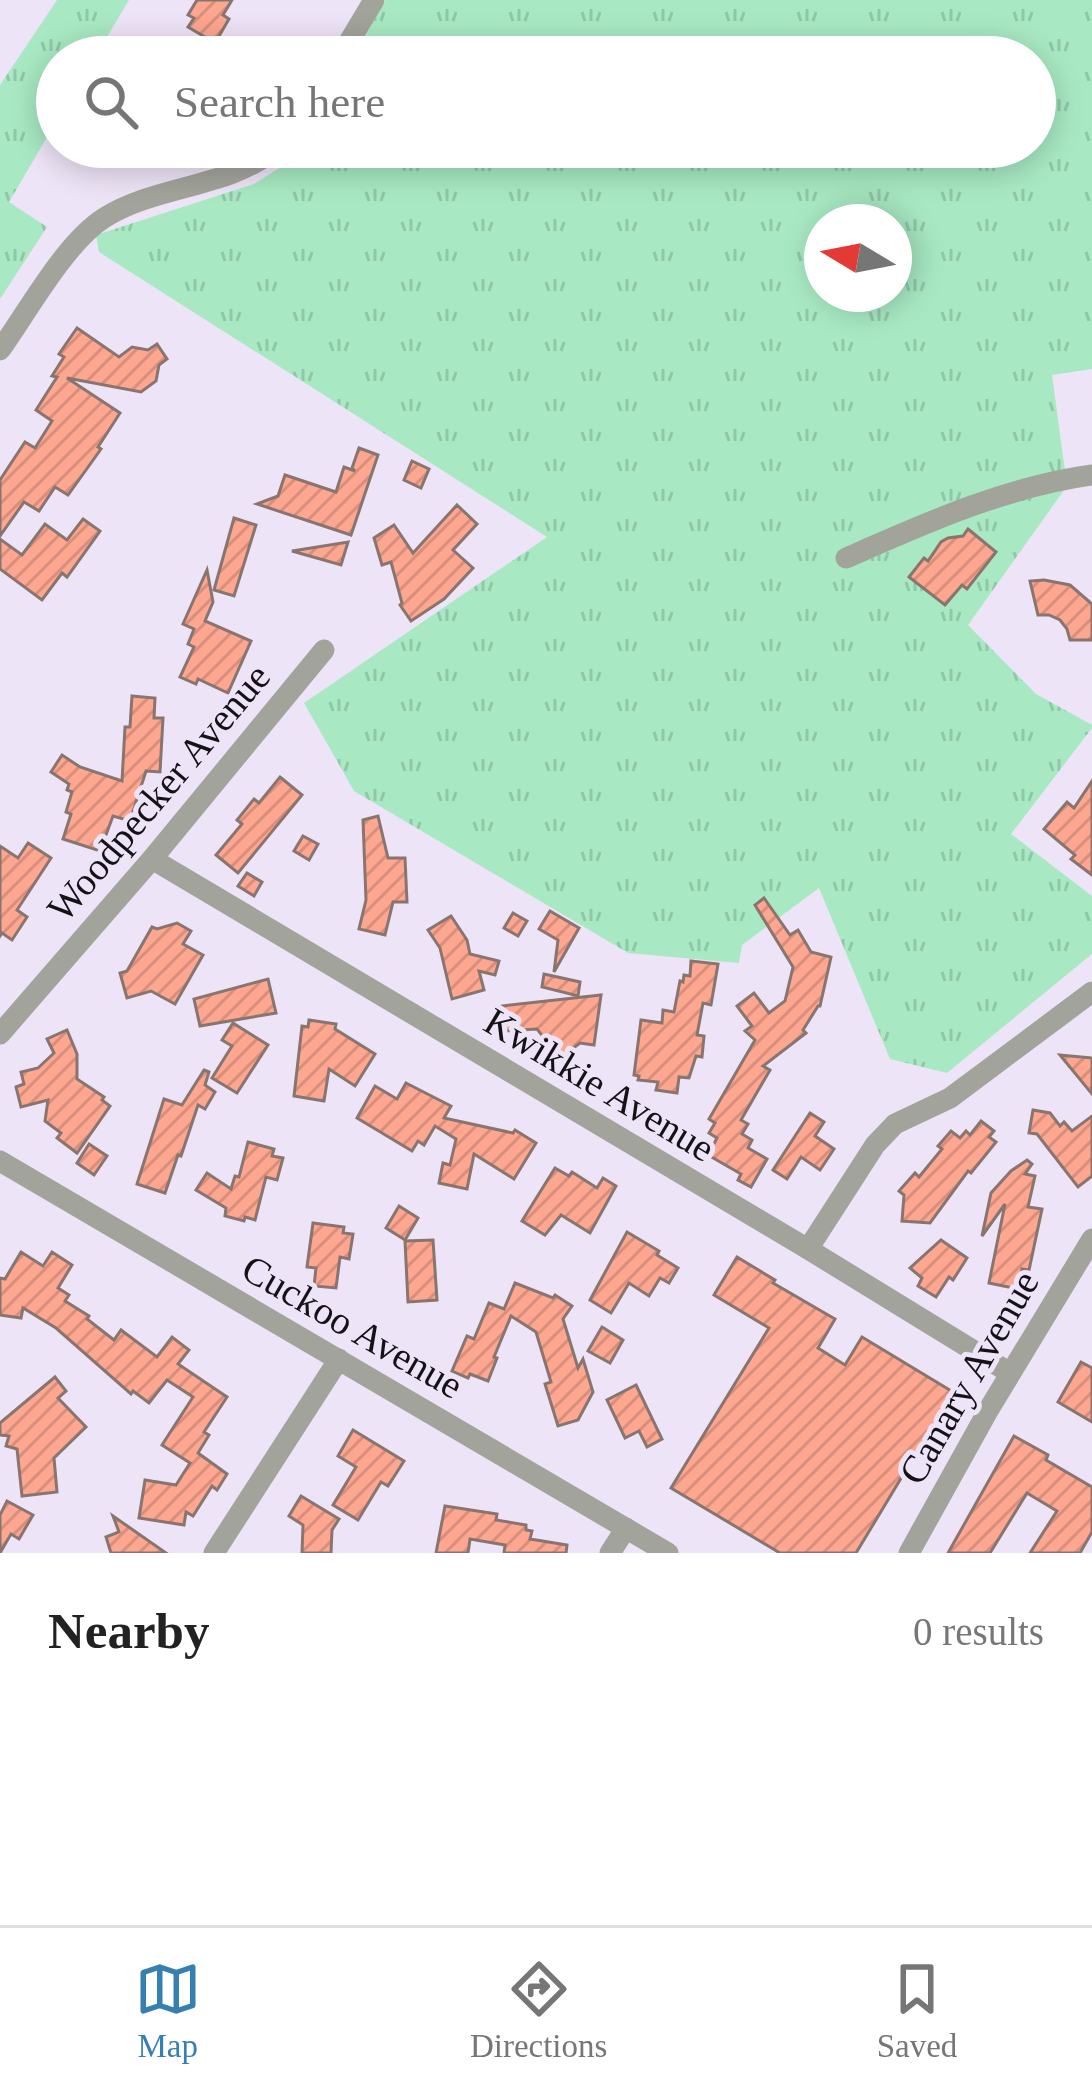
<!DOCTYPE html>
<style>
:root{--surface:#fff;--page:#f2f2f2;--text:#222;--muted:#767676;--line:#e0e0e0;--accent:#367fb3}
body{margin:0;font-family:Georgia,serif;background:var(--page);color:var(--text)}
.compass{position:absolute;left:804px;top:204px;width:108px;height:108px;border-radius:50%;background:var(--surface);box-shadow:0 6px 30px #0003;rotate:280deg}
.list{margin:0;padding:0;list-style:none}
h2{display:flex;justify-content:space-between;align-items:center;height:156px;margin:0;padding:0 48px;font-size:51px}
h2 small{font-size:39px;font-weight:400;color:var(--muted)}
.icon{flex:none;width:66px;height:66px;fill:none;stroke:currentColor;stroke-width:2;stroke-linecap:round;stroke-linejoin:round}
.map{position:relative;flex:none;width:1092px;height:1553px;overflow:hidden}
.search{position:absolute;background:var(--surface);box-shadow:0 6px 30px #0003;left:36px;right:36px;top:36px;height:132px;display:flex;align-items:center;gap:30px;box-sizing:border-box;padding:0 42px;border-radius:66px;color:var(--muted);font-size:45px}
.sheet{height:372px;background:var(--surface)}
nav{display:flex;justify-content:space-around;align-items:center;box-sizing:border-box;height:168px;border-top:3px solid var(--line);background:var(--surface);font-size:33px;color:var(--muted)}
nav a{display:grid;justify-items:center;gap:6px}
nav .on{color:var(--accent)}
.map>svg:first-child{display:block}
.grass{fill:url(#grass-tufts);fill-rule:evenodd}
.building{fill:url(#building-hatch);stroke:#89756f;stroke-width:3}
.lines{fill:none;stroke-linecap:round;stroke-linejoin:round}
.minor{stroke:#a2a49c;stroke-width:21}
.labels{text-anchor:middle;stroke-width:10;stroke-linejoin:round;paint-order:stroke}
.street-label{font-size:39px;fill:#141117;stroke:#eee4f7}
</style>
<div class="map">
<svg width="1092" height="1553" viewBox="0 0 1092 1553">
<defs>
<pattern id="grass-tufts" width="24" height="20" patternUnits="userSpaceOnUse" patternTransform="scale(3)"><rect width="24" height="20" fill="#a8e9c3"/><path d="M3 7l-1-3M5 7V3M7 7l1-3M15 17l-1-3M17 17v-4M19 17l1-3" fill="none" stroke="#90c7a7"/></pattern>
<pattern id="building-hatch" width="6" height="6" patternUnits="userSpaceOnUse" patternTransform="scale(3)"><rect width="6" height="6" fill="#fda690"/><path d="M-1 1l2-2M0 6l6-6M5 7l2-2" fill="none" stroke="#d88e7b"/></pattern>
</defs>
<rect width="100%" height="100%" fill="#eee4f7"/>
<!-- grass -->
<g class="grass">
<path d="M57,0H129L95,57H57V120L9,202L47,227L0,299V85Z"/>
<path d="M386,0H1092V369L1052,375L1067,486L968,625L1036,694L1092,725V728L1011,834L1092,896V954L947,1073L890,1059L819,888L742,945L739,963L628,953L354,791L304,703L547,537L99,252L96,235L254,184L281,167L298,147H1035V57H353ZM822,222H894V294H822Z"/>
</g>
<!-- building -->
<g class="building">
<path d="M197,0H232L223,15L229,19L215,43L188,27L194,18L188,15Z"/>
<path d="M137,38L167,57H117L129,39L135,42Z"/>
<path d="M77,328L119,357L132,347L148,350L157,344L167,359L159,365L156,381L141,392L67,378L120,413L98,447L101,449L68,495L55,487L39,511L24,502L0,536V480L25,442L35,448L52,421L36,410L57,377L52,376L64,357L59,354Z"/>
<path d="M359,448L378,455L351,535L257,504L278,496L285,475L336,492L344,467L355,471L352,468Z"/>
<path d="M412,461L429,469L421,488L404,480Z"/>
<path d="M457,505L477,524L453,550L473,568L444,599L411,621L400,605L402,603L391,562L382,565L374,538L394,525L413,553Z"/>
<path d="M234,518L256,525L234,596L214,590Z"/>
<path d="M83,519L100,531L67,577L62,573L42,600L0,569V539L22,555L45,524L67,540Z"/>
<path d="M968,529L996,552L967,589L962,585L945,605L909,577L924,558L928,561L941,542L948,538L963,536Z"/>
<path d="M348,542L341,565L292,551Z"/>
<path d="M207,570L213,602L205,621L251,641L228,693L198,679L196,684L180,677L194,647L188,644L194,629L183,624Z"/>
<path d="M1044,580L1070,585L1092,604V640H1070L1067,629L1060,620L1049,615H1038L1030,581Z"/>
<path d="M132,696L155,698L154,718H163L160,772L146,771L130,821L113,816L100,851L63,839L71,814L66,812L72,792L67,790L69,784L51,772L62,755L80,767L122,781L125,727H130Z"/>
<path d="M280,777L302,795L238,873L216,855L242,824L237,820L254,799L259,803Z"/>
<path d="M1092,781V875L1071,859L1075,855L1044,829L1067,802L1074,808Z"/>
<path d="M378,816L388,858H405L407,902H393L385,935L359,929L366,900L363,820Z"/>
<path d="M303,836L318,844L309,860L294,851Z"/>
<path d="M28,843L51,858L17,910L27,917L12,940L2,933L0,936V846L18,858Z"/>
<path d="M247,873L262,882L254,896L238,886Z"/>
<path d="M764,898L790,935L798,930L811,952L831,957L820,1006H818L803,1030L806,1033L763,1066L770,1070L741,1120L748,1124L742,1134L752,1140L748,1148L767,1159L751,1187L738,1180L741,1174L708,1155L717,1138L709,1133L715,1123L709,1119L755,1040L745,1031L752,1026L737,1006L754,993L769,1013L785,1001L793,967L755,905Z"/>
<path d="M550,911L579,928L554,972L558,940L539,929Z"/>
<path d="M513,913L527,921L518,936L504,928Z"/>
<path d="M451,916L467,940L470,954L499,961L495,975L479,971L484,990L452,999L440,948L428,930Z"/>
<path d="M177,923L191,931L183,944L203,955L175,1004L151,991L127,998L120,973L127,971L152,927L157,929Z"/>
<path d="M691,961L718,964L711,1005L703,1003L697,1035L704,1036L702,1057L696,1056L689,1078L679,1077L677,1093L656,1090L658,1082L638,1080L639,1076L634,1075L641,1020L662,1023L663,1010L674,1012L680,981L683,982L684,975L690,976Z"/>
<path d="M544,974L580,982L578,996L542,987Z"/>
<path d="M268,979L276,1013L200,1026L194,999Z"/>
<path d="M601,995L594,1045L580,1043L560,1058L537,1029L505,1031L502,1006Z"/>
<path d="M309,1020L336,1024L335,1029L375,1054L355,1086L329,1069L324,1101L294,1096L302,1026L308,1027Z"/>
<path d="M233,1023L268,1045L237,1093L212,1078L232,1046L222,1040Z"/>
<path d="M67,1030L77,1054V1079L104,1097L102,1100L110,1106L77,1153L57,1138L61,1133L45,1121L48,1100L21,1107L16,1087L24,1084L21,1072L38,1068L54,1053L47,1039Z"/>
<path d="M1060,1055L1092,1058V1094Z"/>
<path d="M204,1070L209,1072L205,1085L215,1092L205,1109L198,1105L181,1156L178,1155L165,1193L137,1184L164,1099L182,1105Z"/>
<path d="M406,1083L451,1106L444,1118L513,1133L515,1130L536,1143L514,1179L474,1154L467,1189L439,1183L443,1163L450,1165L456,1139L435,1126L424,1145L418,1141L412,1151L357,1118L375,1086L397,1099Z"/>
<path d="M1033,1110L1050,1113L1060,1126L1064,1122L1072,1131L1092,1116V1176L1078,1187L1037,1134L1029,1133Z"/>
<path d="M810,1113L824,1122L815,1136L834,1149L820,1170L801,1157L787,1179L773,1170Z"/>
<path d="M981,1121L994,1131L989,1137L996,1142L971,1173L968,1171L930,1223L902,1221L904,1195L899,1191L915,1173L919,1177L942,1149L938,1146L951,1131L960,1138L966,1131L970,1135Z"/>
<path d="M248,1142L274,1149L272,1156L283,1158L277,1180L266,1177L255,1220L245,1217L244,1221L225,1216L226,1208L196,1190L207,1173L231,1189L235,1176L239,1177Z"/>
<path d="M89,1144L107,1156L94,1175L77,1163Z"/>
<path d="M1027,1160L1032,1164L1025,1174L1035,1176L1028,1207L1042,1209L1029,1270L1022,1269L1018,1289L989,1283L1005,1204L982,1236L991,1193L1011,1171Z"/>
<path d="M555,1168L569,1176L572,1172L597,1188L603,1178L616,1186L590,1233L561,1215L545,1235L522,1221Z"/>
<path d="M399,1206L418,1218L405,1240L386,1228Z"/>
<path d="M313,1223L344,1227L343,1233L353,1234L349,1259L340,1257L336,1288L314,1286L316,1268L307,1267Z"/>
<path d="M627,1232L659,1251L657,1255L678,1268L669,1283L660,1278L649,1296L629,1283L611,1313L590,1300Z"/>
<path d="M433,1240L437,1300L408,1302L405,1241Z"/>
<path d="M941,1240L967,1258L953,1280L949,1277L936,1297L918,1286L922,1278L910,1268Z"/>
<path d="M21,1252L43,1266L52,1252L72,1265L58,1288L69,1295L65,1301L89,1316L87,1319L114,1340L121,1330L157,1357L172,1337L189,1350L178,1364L227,1397L204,1432L209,1435L198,1453L227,1474L217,1490L212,1486L193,1516L186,1512L184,1525L139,1518L145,1480L176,1485L190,1463L162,1445L193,1397L167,1380L149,1403L133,1391L131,1394L56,1328L23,1308L21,1318L0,1315V1278L5,1279Z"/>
<path d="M737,1257L775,1280L773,1283L835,1319L818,1348L845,1365L862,1337L953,1392L856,1553H780L671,1488L769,1328L714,1295Z"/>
<path d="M515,1283L553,1298L555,1295L572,1306L563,1319L578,1368L583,1359L593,1392L578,1420L558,1426L545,1384L551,1382L536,1332L511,1316L494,1357L497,1358L488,1381L470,1374L468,1378L452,1371L467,1336L474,1339L489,1303L504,1309Z"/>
<path d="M602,1327L623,1340L610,1363L588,1351Z"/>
<path d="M1081,1362L1092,1368V1422L1058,1402Z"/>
<path d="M55,1377L66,1391L58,1398L86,1427L54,1458L57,1492L22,1496L17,1449L6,1446L9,1436L0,1435V1423Z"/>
<path d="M636,1385L662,1439L647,1447L639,1431L625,1438L607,1400Z"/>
<path d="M353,1430L404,1461L388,1486L381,1482L358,1520L333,1505L356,1467L338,1456Z"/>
<path d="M1014,1436L1048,1455L1046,1460L1092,1487V1532L1080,1553H1030L1057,1511L1027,1493L990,1553H948Z"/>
<path d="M301,1496L339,1519L332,1530L331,1553H302L303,1525L289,1516Z"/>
<path d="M7,1501L33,1515L19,1539L11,1534L0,1553V1515Z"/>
<path d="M445,1506L497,1514L496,1520L526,1525V1530L532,1531L530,1539L567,1545L566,1553H504L505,1545L470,1539L468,1553H436Z"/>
<path d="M113,1516L166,1553H111L106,1537L119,1532Z"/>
</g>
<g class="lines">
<!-- minor -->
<g class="minor">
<path d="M340,57L374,0"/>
<path d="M0,350C28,311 65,243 104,218C158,184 229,189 278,147"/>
<path d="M846,558C926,523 1005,487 1092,475"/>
<path d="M152,859L808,1249L1010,1373"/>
<path d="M0,1034L152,859L324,650"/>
<path d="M0,1161L668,1553"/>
<path d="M808,1249L875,1145L895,1124L950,1098L1092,992"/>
<path d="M214,1553L339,1359"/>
<path d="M610,1553L626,1528"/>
<path d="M909,1553L989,1409L1092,1239"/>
</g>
</g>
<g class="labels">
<!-- street labels -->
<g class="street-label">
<text transform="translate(158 792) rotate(-50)" y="14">Woodpecker Avenue</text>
<text transform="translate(600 1084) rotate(31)" y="14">Kwikkie Avenue</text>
<text transform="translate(353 1326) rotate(30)" y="14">Cuckoo Avenue</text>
<text transform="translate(968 1377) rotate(-60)" y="14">Canary Avenue</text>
</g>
</g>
</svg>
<svg class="compass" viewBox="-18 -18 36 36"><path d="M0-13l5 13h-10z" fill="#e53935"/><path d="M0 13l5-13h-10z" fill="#767676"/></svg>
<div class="search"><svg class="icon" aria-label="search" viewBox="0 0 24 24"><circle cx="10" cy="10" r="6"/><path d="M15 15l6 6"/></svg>Search here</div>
</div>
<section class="sheet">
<h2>Nearby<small>0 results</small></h2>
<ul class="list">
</ul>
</section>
<nav>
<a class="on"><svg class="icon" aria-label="map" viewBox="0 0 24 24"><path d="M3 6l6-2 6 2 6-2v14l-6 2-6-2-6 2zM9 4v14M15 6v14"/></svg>Map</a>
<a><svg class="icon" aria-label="directions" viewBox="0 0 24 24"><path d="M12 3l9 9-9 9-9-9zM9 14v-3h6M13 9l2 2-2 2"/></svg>Directions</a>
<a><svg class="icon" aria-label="saved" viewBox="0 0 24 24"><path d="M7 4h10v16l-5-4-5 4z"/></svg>Saved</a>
</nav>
